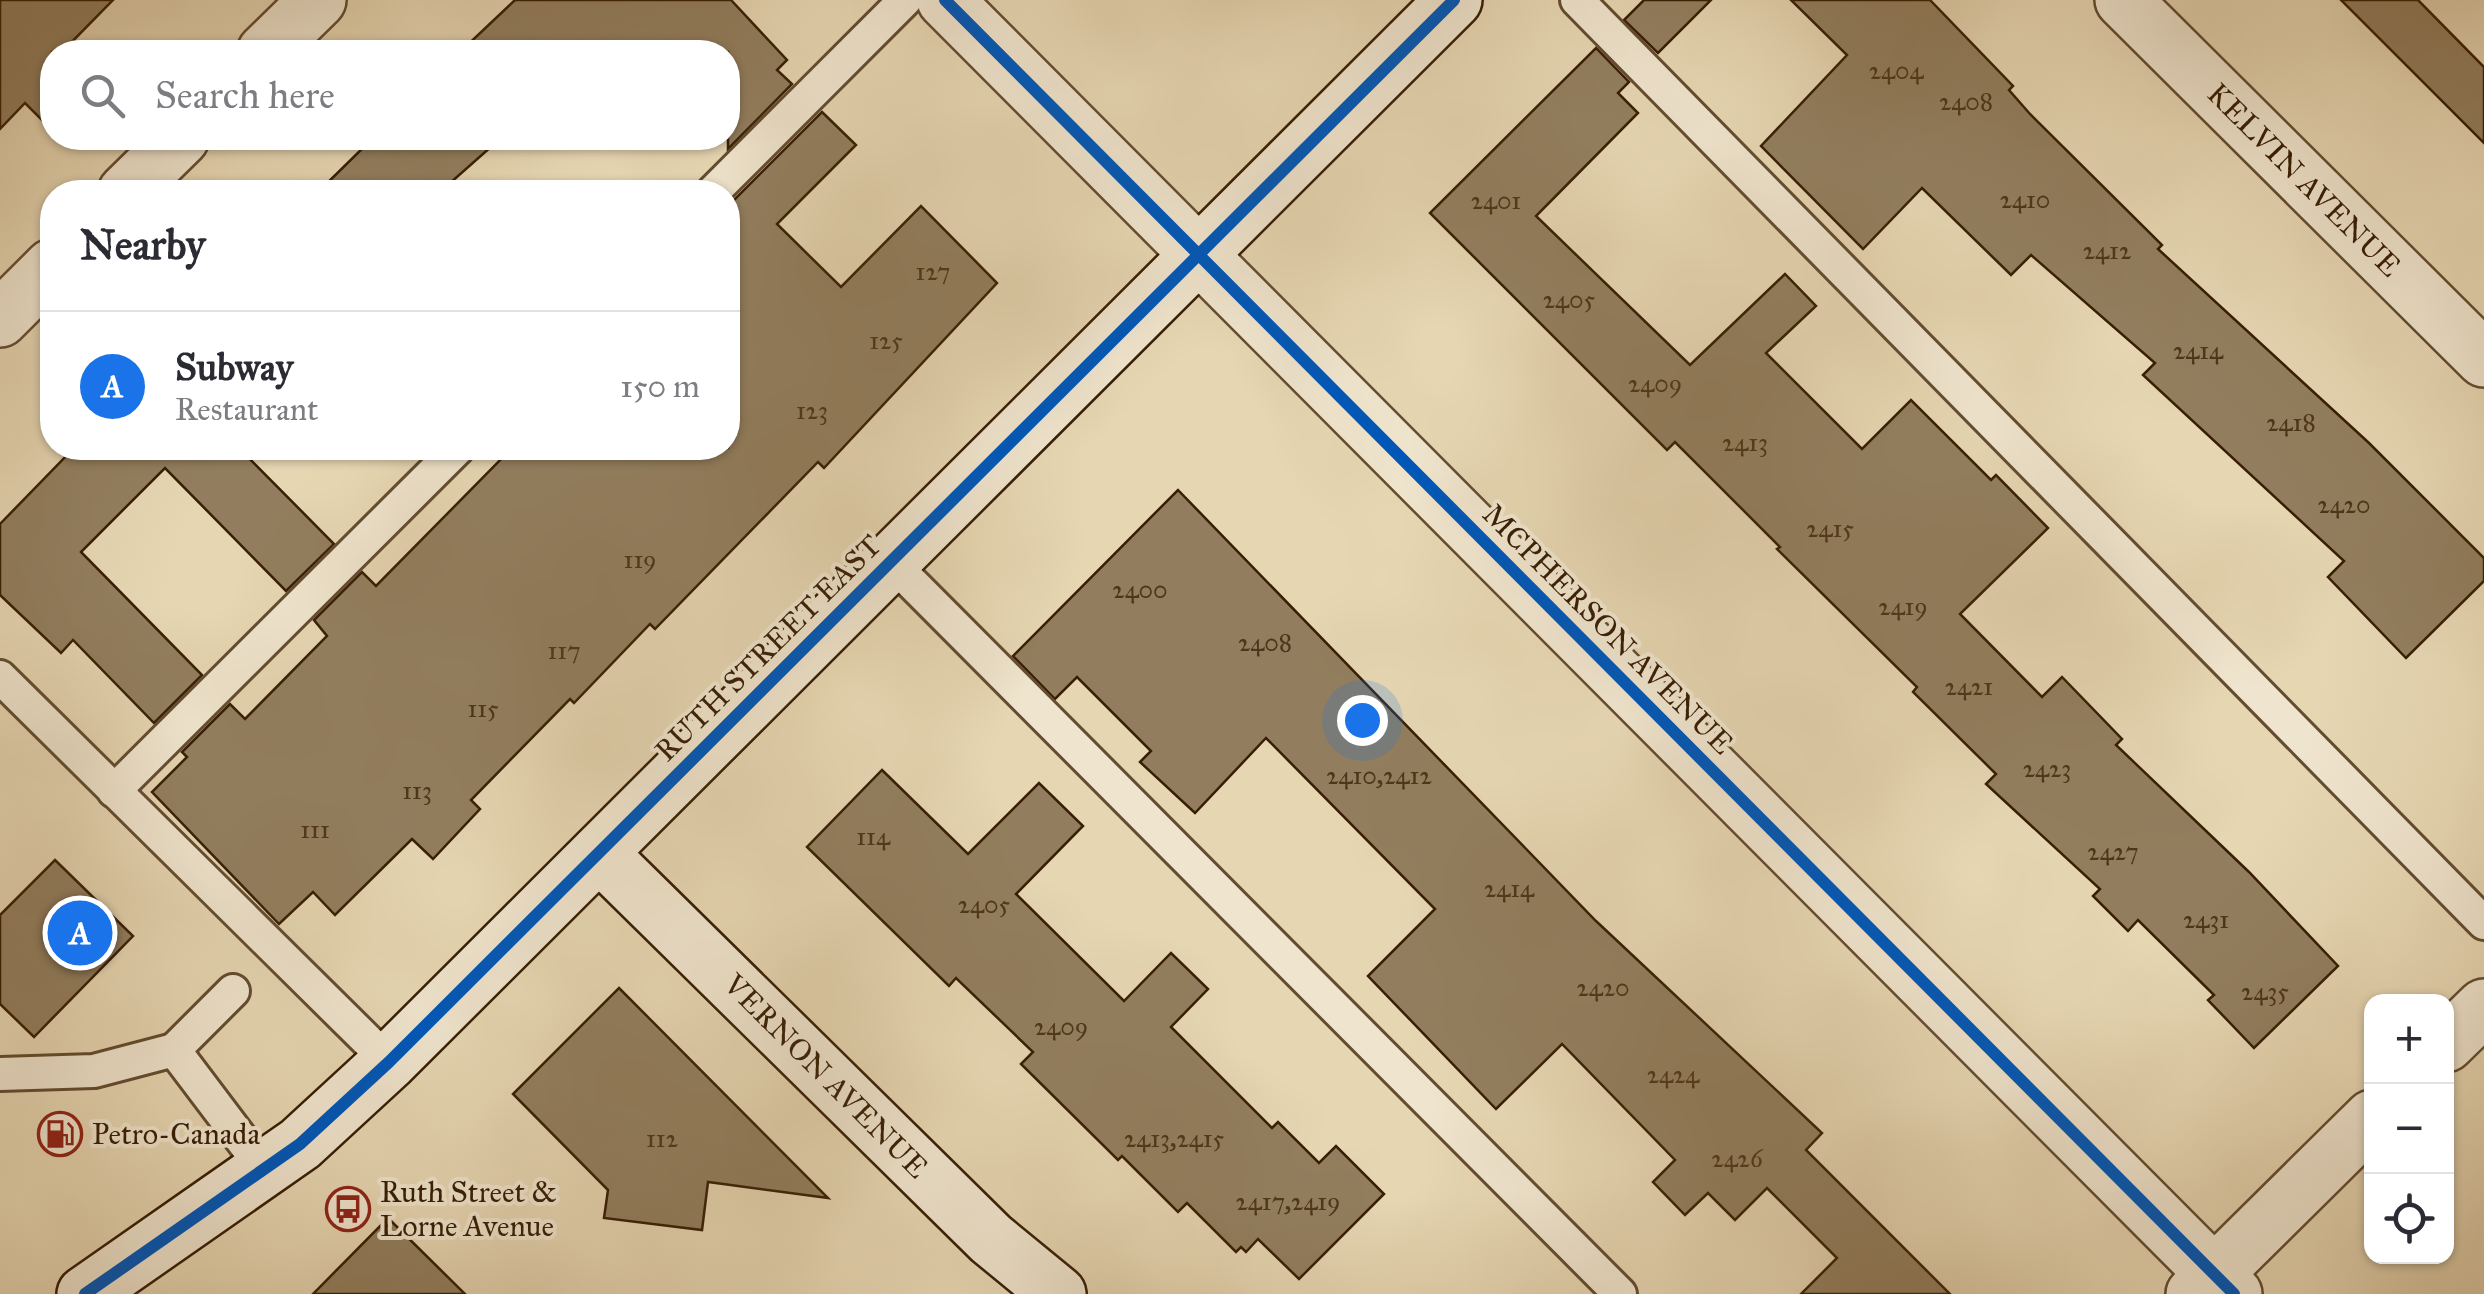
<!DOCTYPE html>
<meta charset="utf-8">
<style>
:root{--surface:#fff;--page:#f7f7f7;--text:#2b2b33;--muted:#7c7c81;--line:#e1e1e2;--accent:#1a73e8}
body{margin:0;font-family:"IM FELL Great Primer",serif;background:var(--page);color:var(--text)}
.controls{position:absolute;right:30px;bottom:30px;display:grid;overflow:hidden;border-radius:20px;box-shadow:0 2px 8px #0004}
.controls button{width:90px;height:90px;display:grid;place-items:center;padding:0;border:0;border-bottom:2px solid var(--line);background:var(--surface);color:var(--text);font:50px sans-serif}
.you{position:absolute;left:1362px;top:720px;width:35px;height:35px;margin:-25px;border:8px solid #fff;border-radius:50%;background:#1a73e8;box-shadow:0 0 0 15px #1a73e833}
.badge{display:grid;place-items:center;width:65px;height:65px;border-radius:50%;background:var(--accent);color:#fff;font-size:32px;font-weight:700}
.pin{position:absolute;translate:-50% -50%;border:5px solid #fff;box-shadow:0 2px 10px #0006}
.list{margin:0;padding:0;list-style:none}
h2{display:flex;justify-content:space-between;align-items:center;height:130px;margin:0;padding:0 40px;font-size:42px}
h2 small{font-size:32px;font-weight:400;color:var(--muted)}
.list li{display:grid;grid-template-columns:65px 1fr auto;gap:30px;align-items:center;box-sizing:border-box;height:150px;padding:0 40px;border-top:2px solid var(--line)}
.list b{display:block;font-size:38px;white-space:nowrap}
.list p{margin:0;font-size:32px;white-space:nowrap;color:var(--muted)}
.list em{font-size:32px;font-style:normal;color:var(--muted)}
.icon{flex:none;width:55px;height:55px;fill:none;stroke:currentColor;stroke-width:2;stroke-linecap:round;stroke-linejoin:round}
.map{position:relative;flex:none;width:2484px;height:1294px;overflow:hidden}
.search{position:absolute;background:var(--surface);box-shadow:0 2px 8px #0004;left:40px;top:40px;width:700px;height:110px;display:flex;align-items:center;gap:25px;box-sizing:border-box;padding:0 35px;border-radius:40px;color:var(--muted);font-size:38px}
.panel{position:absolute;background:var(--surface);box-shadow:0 2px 8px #0004;left:40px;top:180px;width:700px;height:280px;border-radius:40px}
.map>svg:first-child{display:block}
.building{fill:#927e5e;stroke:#371e04;stroke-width:2.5}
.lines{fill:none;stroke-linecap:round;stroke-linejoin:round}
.lane-casing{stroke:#634c30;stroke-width:38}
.street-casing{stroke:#634c30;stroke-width:60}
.secondary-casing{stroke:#371e04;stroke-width:60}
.lane{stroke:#efe4cd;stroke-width:32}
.street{stroke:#efe4cd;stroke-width:55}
.secondary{stroke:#efe4cd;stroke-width:55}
.cycleway-casing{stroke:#efe4cd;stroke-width:19}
.cycleway{stroke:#0057b8;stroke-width:12}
.labels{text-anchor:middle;stroke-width:8;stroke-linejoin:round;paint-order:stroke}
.number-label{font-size:25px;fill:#4e361a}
.street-label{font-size:30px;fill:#371e04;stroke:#efe4cd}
.poi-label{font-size:30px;fill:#371e04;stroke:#efe4cd;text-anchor:start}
</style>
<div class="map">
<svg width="2484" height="1294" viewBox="0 0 2484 1294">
<rect width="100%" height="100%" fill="#e6d6b2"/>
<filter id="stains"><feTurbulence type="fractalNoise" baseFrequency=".002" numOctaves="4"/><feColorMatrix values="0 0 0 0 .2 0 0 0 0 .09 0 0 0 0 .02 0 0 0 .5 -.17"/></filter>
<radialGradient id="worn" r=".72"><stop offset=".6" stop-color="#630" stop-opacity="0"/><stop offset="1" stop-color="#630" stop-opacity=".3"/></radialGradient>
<!-- building -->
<g class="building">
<path d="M0,0H113L62,52H52V130L25,103L0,129Z"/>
<path d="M515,0H731L787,60L777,70L792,84L728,149V52H460Z"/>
<path d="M1644,0H1711L1658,53L1624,20Z"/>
<path d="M1791,0H1930L2013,86L2009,90L2030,114L2162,245L2158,249L2369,443L2484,558V581L2406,658L2328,577L2344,561L2143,375L2155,363L2031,255L2011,275L1922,188L1863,249L1761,146L1847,55Z"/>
<path d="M2341,0H2418L2484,67V143Z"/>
<path d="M1596,48L1629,82L1618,93L1638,113L1536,216L1690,365L1785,274L1816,306L1766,353L1862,449L1911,400L1991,480L1996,475L2048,528L1960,614L2042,697L2062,677L2122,739L2116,745L2249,872L2338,966L2254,1048L2208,1000L2214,995L2138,920L2128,931L2093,896L2100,889L1986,784L1996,774L1913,692L1917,687L1777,549L1780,547L1675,442L1667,450L1430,213Z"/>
<path d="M822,112L856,145L777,224L841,287L921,206L997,283L824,468L818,462L655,629L650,624L574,703L570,699L471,800L480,809L433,859L412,839L335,915L313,892L279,924L152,792L187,757L182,752L230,704L245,719L327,636L314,620L362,572L376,586L512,448H728V206Z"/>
<path d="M373,138H501L440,192H318Z"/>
<path d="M74,448H239L334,544L286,591L165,468L81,552L202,675L154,723L73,640L61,653L0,595V524Z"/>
<path d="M1178,490L1596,921L1822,1133L1806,1150L1950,1294H1801L1837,1258L1767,1188L1735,1220L1708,1193L1685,1215L1653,1182L1675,1160L1562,1044L1496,1109L1368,976L1435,909L1266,738L1195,813L1140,762L1151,751L1077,677L1055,699L1013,656Z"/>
<path d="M882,770L968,854L1039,783L1083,826L1016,894L1124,1001L1171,953L1208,989L1171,1027L1272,1128L1278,1122L1319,1163L1336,1146L1384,1194L1299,1279L1258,1239L1246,1252L1241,1247L1236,1252L1187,1203L1178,1212L1122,1156L1118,1160L1021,1064L1033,1052L956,978L949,986L807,847Z"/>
<path d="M55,860L133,936L34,1037L0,1004V915Z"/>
<path d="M619,988L828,1198L708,1182L702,1230L604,1218L608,1190L513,1094Z"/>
<path d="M388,1218L465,1294H313Z"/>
</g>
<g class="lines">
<defs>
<g id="lane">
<path d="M1577,0L2484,923"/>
<path d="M713,192L905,0"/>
<path d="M891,562L1620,1294"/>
<path d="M0,677L389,1062"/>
<path d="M114,791L458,448"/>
<path d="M174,1050L233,991"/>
<path d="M0,1074L94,1071L174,1050L264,1169"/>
</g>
<g id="street">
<path d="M945,0L2234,1294"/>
<path d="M2123,0L2484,359"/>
<path d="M265,52L318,0"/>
<path d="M126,192L181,138"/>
<path d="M0,319L52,267"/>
<path d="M2446,1044L2484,1007"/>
<path d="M2194,1294L2372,1118"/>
</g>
<g id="secondary">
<path d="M599,853L991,1239L1058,1294"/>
<path d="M85,1294L300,1144L389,1062L1454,0"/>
</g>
</defs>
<!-- lane casing -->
<use href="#lane" class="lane-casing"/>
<!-- street casing -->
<use href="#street" class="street-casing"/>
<!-- secondary casing -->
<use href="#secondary" class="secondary-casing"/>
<!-- lane -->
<use href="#lane" class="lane"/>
<!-- street -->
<use href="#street" class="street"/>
<!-- secondary -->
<use href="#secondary" class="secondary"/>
<defs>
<g id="cycleway">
<path d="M945,0L2234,1294"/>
<path d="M85,1294L300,1144L389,1062L1454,0"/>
</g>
</defs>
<!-- cycleway casing -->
<use href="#cycleway" class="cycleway-casing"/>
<!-- cycleway -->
<use href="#cycleway" class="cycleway"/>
</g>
<!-- icons -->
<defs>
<symbol id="fuel-ring" viewBox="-11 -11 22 22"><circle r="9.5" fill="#efe4cd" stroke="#8f2418" stroke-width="1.5"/><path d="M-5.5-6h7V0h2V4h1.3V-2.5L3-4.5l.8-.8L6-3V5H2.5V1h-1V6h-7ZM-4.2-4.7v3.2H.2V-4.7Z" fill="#8f2418"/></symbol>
<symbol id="bus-ring" viewBox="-11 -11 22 22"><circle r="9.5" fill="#efe4cd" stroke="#8f2418" stroke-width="1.5"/><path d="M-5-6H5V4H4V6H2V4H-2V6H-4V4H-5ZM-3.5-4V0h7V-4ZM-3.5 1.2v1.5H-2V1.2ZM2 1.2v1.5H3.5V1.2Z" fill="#8f2418"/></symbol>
</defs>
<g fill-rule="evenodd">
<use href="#fuel-ring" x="35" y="1109" width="50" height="50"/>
<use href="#bus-ring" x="323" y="1184" width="50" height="50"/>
</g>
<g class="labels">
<!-- number labels -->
<g class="number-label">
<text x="1896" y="79">2404</text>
<text x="1966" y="110">2408</text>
<text x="2025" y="208">2410</text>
<text x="1496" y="209">2401</text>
<text x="2107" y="259">2412</text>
<text x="933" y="280">127</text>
<text x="1569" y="308">2405</text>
<text x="886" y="349">125</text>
<text x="2198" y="359">2414</text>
<text x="1655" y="392">2409</text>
<text x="812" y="419">123</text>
<text x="2291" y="431">2418</text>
<text x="1745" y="451">2413</text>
<text x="2344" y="513">2420</text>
<text x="1830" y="537">2415</text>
<text x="640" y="568">119</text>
<text x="1140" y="598">2400</text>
<text x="1903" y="615">2419</text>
<text x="1265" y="651">2408</text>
<text x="564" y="659">117</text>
<text x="1969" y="695">2421</text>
<text x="483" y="717">115</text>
<text x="2047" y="777">2423</text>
<text x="1379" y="784">2410,2412</text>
<text x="417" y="799">113</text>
<text x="315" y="838">111</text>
<text x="873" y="845">114</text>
<text x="2113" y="860">2427</text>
<text x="1509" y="897">2414</text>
<text x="984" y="913">2405</text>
<text x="2206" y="928">2431</text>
<text x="1603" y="996">2420</text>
<text x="2265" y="1000">2435</text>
<text x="1061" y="1035">2409</text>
<text x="1673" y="1083">2424</text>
<text x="662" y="1147">112</text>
<text x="1174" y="1147">2413,2415</text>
<text x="1737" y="1167">2426</text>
<text x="1288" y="1210">2417,2419</text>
</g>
<!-- street labels -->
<g class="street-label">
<text transform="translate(2304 180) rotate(45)" y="10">KELVIN AVENUE</text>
<text transform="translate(1608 629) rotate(45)" y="10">MCPHERSON AVENUE</text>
<text transform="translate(768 648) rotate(-45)" y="10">RUTH STREET EAST</text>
<text transform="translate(826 1076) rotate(45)" y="10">VERNON AVENUE</text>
</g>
<!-- poi labels -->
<g class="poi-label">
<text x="92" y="1144">Petro-Canada</text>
<text x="380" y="1202">Ruth Street &amp;<tspan x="380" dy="34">Lorne Avenue</tspan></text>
</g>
</g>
<rect width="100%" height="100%" filter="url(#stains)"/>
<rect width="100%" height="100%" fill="url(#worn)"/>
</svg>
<div class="controls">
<button>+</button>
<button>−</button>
<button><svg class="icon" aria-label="locate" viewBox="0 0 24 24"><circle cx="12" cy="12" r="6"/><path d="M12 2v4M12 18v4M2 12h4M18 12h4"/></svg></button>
</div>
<div class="you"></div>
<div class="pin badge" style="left:80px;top:933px">A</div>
<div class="search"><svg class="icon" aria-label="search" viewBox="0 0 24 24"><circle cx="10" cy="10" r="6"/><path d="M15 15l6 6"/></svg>Search here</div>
<section class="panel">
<h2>Nearby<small></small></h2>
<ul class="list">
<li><span class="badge">A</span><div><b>Subway</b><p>Restaurant</p></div><em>150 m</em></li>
</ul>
</section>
</div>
